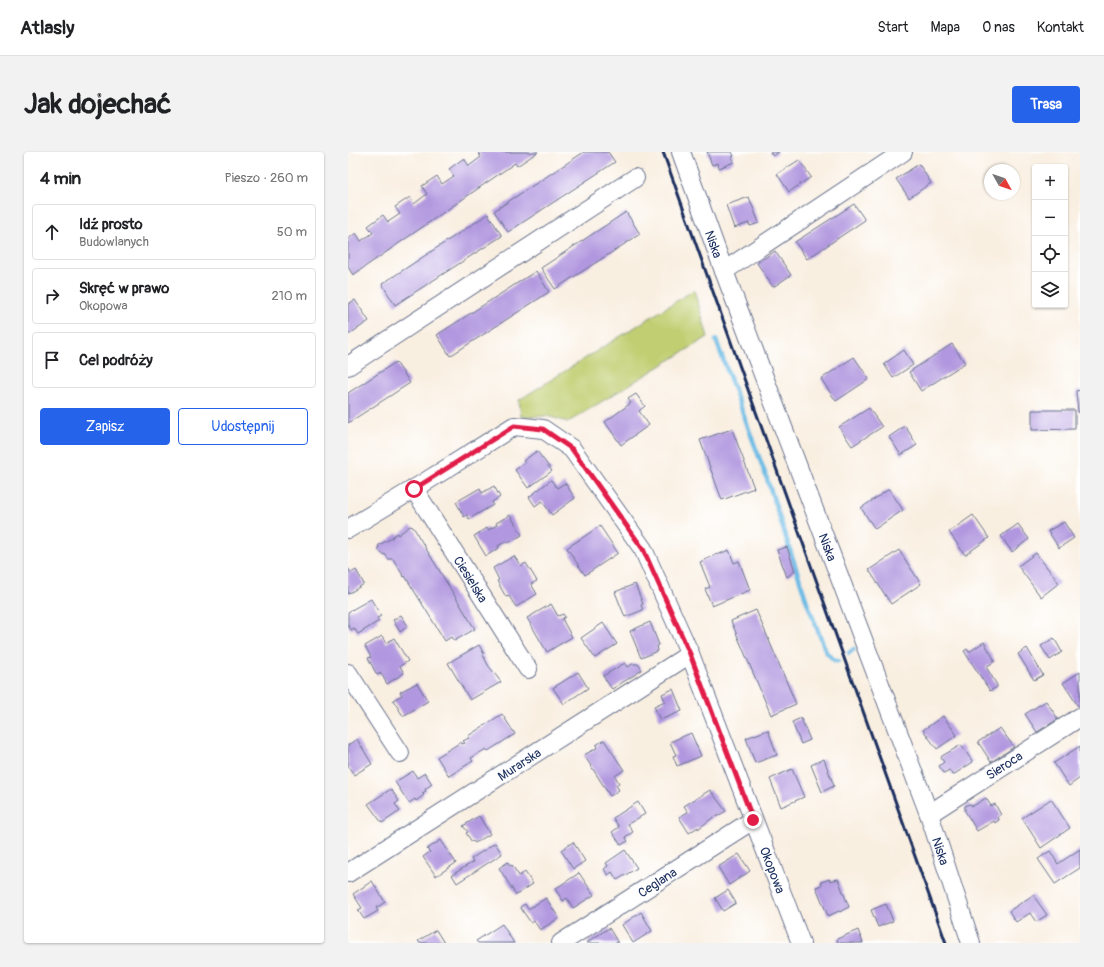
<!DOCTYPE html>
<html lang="pl">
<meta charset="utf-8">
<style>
:root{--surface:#fff;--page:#f2f2f2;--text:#202124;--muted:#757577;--line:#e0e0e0;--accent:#2563eb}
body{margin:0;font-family:Pangolin,sans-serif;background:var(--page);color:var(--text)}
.controls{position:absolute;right:12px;top:12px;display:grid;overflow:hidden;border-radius:4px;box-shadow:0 1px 3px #0004}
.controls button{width:36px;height:36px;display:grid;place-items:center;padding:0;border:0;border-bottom:1px solid var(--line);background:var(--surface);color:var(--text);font:20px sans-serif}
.compass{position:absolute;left:636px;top:12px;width:36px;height:36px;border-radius:50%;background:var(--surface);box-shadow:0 1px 3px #0004;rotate:130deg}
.stop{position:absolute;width:12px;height:12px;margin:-9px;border:3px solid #e11d48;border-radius:50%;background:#fff}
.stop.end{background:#e11d48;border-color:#fff;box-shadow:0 1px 4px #0008}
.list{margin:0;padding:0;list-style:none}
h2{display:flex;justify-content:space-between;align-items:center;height:52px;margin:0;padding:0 16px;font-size:17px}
h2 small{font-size:13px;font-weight:400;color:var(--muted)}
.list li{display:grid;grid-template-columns:26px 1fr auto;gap:12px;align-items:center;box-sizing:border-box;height:56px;margin:0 8px 8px;padding:0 8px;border:1px solid var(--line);border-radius:4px}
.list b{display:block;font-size:15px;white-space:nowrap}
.list p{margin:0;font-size:13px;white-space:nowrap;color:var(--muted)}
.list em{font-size:13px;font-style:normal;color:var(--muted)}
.actions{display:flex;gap:8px;padding:12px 16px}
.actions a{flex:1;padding:9px 0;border:1px solid var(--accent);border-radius:4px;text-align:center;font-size:14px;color:var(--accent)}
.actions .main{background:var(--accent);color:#fff}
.icon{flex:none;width:22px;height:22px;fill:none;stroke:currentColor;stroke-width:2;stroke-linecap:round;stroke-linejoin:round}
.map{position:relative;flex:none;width:732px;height:791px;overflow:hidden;border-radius:4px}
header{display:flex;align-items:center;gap:24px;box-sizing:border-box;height:56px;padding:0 20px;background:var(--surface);border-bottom:1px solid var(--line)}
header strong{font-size:19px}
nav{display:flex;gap:22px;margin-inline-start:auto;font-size:14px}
.intro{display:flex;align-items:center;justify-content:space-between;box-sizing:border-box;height:96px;padding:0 24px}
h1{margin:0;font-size:28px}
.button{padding:10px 18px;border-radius:4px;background:var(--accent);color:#fff;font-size:14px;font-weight:700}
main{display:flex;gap:24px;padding:0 24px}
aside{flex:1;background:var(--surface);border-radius:4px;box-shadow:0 1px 3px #0004}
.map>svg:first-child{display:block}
.green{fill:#c1cf72;stroke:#6e7f68}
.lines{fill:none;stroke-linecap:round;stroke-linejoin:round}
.stream{stroke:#6abbe5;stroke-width:4.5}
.building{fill:#b197df}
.minor-casing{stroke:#69728c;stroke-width:20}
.minor{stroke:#fff;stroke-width:18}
.rail{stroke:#1b2f5e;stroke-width:3}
.route{stroke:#e11d48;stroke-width:5}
.labels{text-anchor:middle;stroke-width:3.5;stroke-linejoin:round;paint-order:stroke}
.street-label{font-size:13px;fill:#1b2f5e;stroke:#fff}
</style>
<header>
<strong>Atlasly</strong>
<nav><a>Start</a><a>Mapa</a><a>O nas</a><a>Kontakt</a></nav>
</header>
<div class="intro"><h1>Jak dojechać</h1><a class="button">Trasa</a></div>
<main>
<aside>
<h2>4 min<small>Pieszo · 260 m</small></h2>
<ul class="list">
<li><svg class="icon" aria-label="ahead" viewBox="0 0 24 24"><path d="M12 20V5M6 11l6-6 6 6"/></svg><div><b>Idź prosto</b><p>Budowlanych</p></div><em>50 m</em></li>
<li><svg class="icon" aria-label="right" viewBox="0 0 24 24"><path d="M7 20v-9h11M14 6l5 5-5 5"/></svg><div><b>Skręć w prawo</b><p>Okopowa</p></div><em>210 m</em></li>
<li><svg class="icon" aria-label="arrive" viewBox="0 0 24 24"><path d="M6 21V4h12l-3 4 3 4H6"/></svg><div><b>Cel podróży</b></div></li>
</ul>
<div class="actions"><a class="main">Zapisz</a><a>Udostępnij</a></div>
</aside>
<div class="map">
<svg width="732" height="791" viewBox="0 0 732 791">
<rect width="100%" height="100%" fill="#fff"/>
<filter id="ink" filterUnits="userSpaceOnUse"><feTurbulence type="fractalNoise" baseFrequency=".025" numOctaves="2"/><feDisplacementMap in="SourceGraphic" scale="8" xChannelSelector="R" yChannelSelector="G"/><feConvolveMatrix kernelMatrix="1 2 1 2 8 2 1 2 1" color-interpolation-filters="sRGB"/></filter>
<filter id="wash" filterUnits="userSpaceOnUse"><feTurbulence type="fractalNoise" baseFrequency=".012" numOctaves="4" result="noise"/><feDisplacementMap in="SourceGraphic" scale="16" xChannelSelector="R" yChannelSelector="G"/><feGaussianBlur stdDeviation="0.9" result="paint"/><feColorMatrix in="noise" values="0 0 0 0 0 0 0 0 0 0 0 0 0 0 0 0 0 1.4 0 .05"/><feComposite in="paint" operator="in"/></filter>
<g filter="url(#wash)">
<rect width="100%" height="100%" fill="#f9efe1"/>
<!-- green -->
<path class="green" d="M346,138L360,185L220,270L199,264L173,265L171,248Z"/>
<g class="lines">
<!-- stream -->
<g class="stream">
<path d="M368,188L418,324L459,450L478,500L487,509H490"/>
<path d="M501,501L506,497"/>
</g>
</g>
<g id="blocks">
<!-- building -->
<g class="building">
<path d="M130,0H190L169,14L167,11L5,123L0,115V87L8,81L13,89L25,81L20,74L35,63L40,70L52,62L47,55L62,45L66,52L79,42L74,34L89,24L94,32L106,24L101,17L116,6L121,14L133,5Z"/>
<path d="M236,0H260L267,10L160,80L146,59Z"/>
<path d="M359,0H384L386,4L384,5L386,10L371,16L370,11L364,13Z"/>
<path d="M422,0H431L425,4Z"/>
<path d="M451,8L463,25L441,40L429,22Z"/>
<path d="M571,12L583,31L561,46L548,27Z"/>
<path d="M401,45L411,71L402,74L401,71L386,76L378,53Z"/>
<path d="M506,52L517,68L459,107L447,90Z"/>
<path d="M278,60L292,82L207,137L193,116Z"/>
<path d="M140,62L154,84L47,153L34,132Z"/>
<path d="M427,99L443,123L425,135L409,111Z"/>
<path d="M188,119L201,140L102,204L89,183Z"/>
<path d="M7,148L21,169L0,183V152Z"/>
<path d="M604,192L617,211L573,239L561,220Z"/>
<path d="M556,198L565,213L545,226L536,212Z"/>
<path d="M506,205L521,227L488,249L473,227Z"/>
<path d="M48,210L62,231L0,271V241Z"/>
<path d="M732,238V260H730L728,239Z"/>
<path d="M288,242L297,254L291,259L301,273L273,293L257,270L283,251L280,247Z"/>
<path d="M521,256L534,275L504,294L491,275Z"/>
<path d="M684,258H727V277L684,278Z"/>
<path d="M557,274L569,293L553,303L541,285Z"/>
<path d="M384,277L406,336L374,348L352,288Z"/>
<path d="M189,299L204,319L180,336L167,318L177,311L175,309Z"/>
<path d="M203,328L209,336L217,331L227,346L204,363L194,349L187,354L181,345Z"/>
<path d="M146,334L152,345L144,350L145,353L121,367L119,363L116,365L108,350L132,336L134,341Z"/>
<path d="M541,337L555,358L527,377L513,356Z"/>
<path d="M162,363L174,383L160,391L159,389L150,394L151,396L138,404L126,384L139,376L140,378L149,373L148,371Z"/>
<path d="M625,363L641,386L617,403L601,380Z"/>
<path d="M716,370L726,386L711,396L700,379Z"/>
<path d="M670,372L681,387L664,400L653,384Z"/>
<path d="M62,374L65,375L69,381V382L127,477L106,489L103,485L97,489L57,424L56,425L45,407H40L38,403L34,402L30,397L31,393L44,386V385L49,381L50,383Z"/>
<path d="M252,374L270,401L237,423L219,396Z"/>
<path d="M439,395L447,419L439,425L429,398Z"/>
<path d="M381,398L386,411L391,409L402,438L364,454L357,437L362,435L352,410L369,402V403Z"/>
<path d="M551,398L573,432L543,452L521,418Z"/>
<path d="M688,401L711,431L693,445L670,414Z"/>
<path d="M166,404L173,414L178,411L189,429L183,432L189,442L168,455L161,444L158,445L149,429L151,428L145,416Z"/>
<path d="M0,416L3,421L8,418L16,432L0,442Z"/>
<path d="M287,432L295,452L293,453L295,458L277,465L267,440Z"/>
<path d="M23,447L33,464L29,466L31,469L10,482L6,476L3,478L0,473V460Z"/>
<path d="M203,452L210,464L215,462L217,465L214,467L224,485L199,500L179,466Z"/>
<path d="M408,458L448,552L423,563L383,469Z"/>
<path d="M53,463L60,474L52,480L45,468Z"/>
<path d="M302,470L311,493L309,494L310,499L293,506L282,479Z"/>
<path d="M255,471L269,492L247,506L233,486Z"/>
<path d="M34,484L38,491L46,486L60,509L52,514L56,521L39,532L33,521L29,523L20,506L23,505L17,494Z"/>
<path d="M706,486L714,500L702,508L693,494Z"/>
<path d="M636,490L647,509L638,515L649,533V535L642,539L616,499L619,497L621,500Z"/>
<path d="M131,493L136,502L135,503L140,513L153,530L122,548L100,511Z"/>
<path d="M679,496L695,523L686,528L670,502Z"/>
<path d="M277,511L280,515L284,512H290L294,518L264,537L255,524Z"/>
<path d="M230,520L240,536L216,552L205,536Z"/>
<path d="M732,520V553L730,554L715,531Z"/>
<path d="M69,531L80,549L55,564L45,548L54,543L52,540Z"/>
<path d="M325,537L334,559L312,568L306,554L317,549L314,542Z"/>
<path d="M698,549L710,567L689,580L677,562Z"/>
<path d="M154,562L167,582L140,599L138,597L123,606L125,609L101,624L89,605L113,590L114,592L117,591L115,589L121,586L120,584Z"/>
<path d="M595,564L609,583L589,597L575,578Z"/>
<path d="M453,566L462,588L453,592L444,570Z"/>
<path d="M652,576L666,595L643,610L630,590Z"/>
<path d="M420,578L429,603L407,611L398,586Z"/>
<path d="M343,581L353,604L329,614L325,604L328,603L322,590Z"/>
<path d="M9,587L24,612L6,623L0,614V593Z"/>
<path d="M256,588L276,618L267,624L271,631L268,633L271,638L262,644L236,603L249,596L248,593Z"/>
<path d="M613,593L625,610L605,623L601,618L596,621L591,614L596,610L593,606L594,604Z"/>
<path d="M732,594V626L721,634L706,611Z"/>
<path d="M476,607L486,634L474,640L463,613Z"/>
<path d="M444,617L456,645L433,655L422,627Z"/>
<path d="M65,619L69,626L77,621L84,632L77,637L78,639L74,641L76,643L68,649L67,647L61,651L47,630Z"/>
<path d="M43,637L51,649L47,652L52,659L34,671L20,652Z"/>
<path d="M362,638L378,659L368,665L367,664L350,677V675L341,681L331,665L340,660L336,654Z"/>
<path d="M638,646L643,654L647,652L652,661L653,663L650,665L651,668L647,671L646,669L629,679L617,659V654L621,652L625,654Z"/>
<path d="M703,647L722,676L693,696L674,666Z"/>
<path d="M290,650L297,662L280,672L285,680L277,685L280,689L273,693L264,680L271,675L265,666Z"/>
<path d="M131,664L142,682L127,691L125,689L124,690L118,681L120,680L115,674Z"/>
<path d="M93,688L108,711L88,724L75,705L82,700L79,697Z"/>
<path d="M225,690L237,709L225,717L213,698Z"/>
<path d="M147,691L154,702L109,731L104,723L125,710L123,707Z"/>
<path d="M732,697V716L707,732L690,707L702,699L710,712Z"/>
<path d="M277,698L289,716L269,728L264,720L260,723L256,717L260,714L258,711Z"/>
<path d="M391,702L402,719L381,733L370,715Z"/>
<path d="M160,710L162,714L164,713L171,724L177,720L185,732L168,743L151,716Z"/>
<path d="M231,721L246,743L225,756L219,746L215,749L207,737Z"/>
<path d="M482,727V729L490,727L501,755L493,759V760L491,759L480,764L468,735L474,733L473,730Z"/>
<path d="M24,729L37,750L28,756L30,759L16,767L10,758L14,756L5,742Z"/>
<path d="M380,738L388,751L375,759L367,746Z"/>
<path d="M685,743L699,763L688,770L682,761L668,770L661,759Z"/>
<path d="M198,746L211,766L192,778L186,769L183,771L172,755L177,752L180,757Z"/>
<path d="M538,752L545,769L530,775L523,758Z"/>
<path d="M293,760L304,779L285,791L274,773Z"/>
<path d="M154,772L166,791H130L128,789Z"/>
<path d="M261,776L270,791H238Z"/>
<path d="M88,778L96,791H72L70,789Z"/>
<path d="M510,778L515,791H490L489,787Z"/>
</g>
</g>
</g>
<g filter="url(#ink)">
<use href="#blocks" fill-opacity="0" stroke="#69728c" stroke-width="1"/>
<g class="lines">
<defs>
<g id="minor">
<path d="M333,0L376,119L581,662L623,791"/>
<path d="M376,119L555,0"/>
<path d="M0,214L287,26"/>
<path d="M66,337L180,517"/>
<path d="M0,377L66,337L166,274L195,277L224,297L295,397L342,502L453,791"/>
<path d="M0,521L52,601"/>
<path d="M581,662L732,565"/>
<path d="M0,721L342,502"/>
<path d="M213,791L405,668"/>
</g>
</defs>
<!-- minor casing -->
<use href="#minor" class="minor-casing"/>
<!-- minor -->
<use href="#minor" class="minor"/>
<!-- rail -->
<path class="rail" d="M315,0L598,791"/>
</g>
</g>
<g class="lines" filter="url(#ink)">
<!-- route -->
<path class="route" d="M66,337L166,274L195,277L224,297L295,397L342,502L405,668"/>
</g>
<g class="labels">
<!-- street labels -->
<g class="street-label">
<text transform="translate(366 92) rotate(70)" y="5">Niska</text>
<text transform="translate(480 395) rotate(69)" y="5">Niska</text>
<text transform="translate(123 427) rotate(58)" y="5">Ciesielska</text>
<text transform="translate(171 612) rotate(-33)" y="5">Murarska</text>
<text transform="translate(656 613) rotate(-33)" y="5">Sieroca</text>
<text transform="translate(593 699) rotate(72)" y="5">Niska</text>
<text transform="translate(425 718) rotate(69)" y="5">Okopowa</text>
<text transform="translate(309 730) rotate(-33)" y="5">Ceglana</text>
</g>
</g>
</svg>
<div class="controls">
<button>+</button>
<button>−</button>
<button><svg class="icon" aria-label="locate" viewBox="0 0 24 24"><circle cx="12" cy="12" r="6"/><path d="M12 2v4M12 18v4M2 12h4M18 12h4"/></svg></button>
<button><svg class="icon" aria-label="layers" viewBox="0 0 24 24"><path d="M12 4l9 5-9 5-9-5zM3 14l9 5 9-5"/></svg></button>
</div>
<svg class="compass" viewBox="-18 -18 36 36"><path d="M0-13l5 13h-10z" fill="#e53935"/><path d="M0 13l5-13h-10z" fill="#757577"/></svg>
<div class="stop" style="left:66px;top:337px"></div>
<div class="stop end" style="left:405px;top:668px"></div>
</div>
</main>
